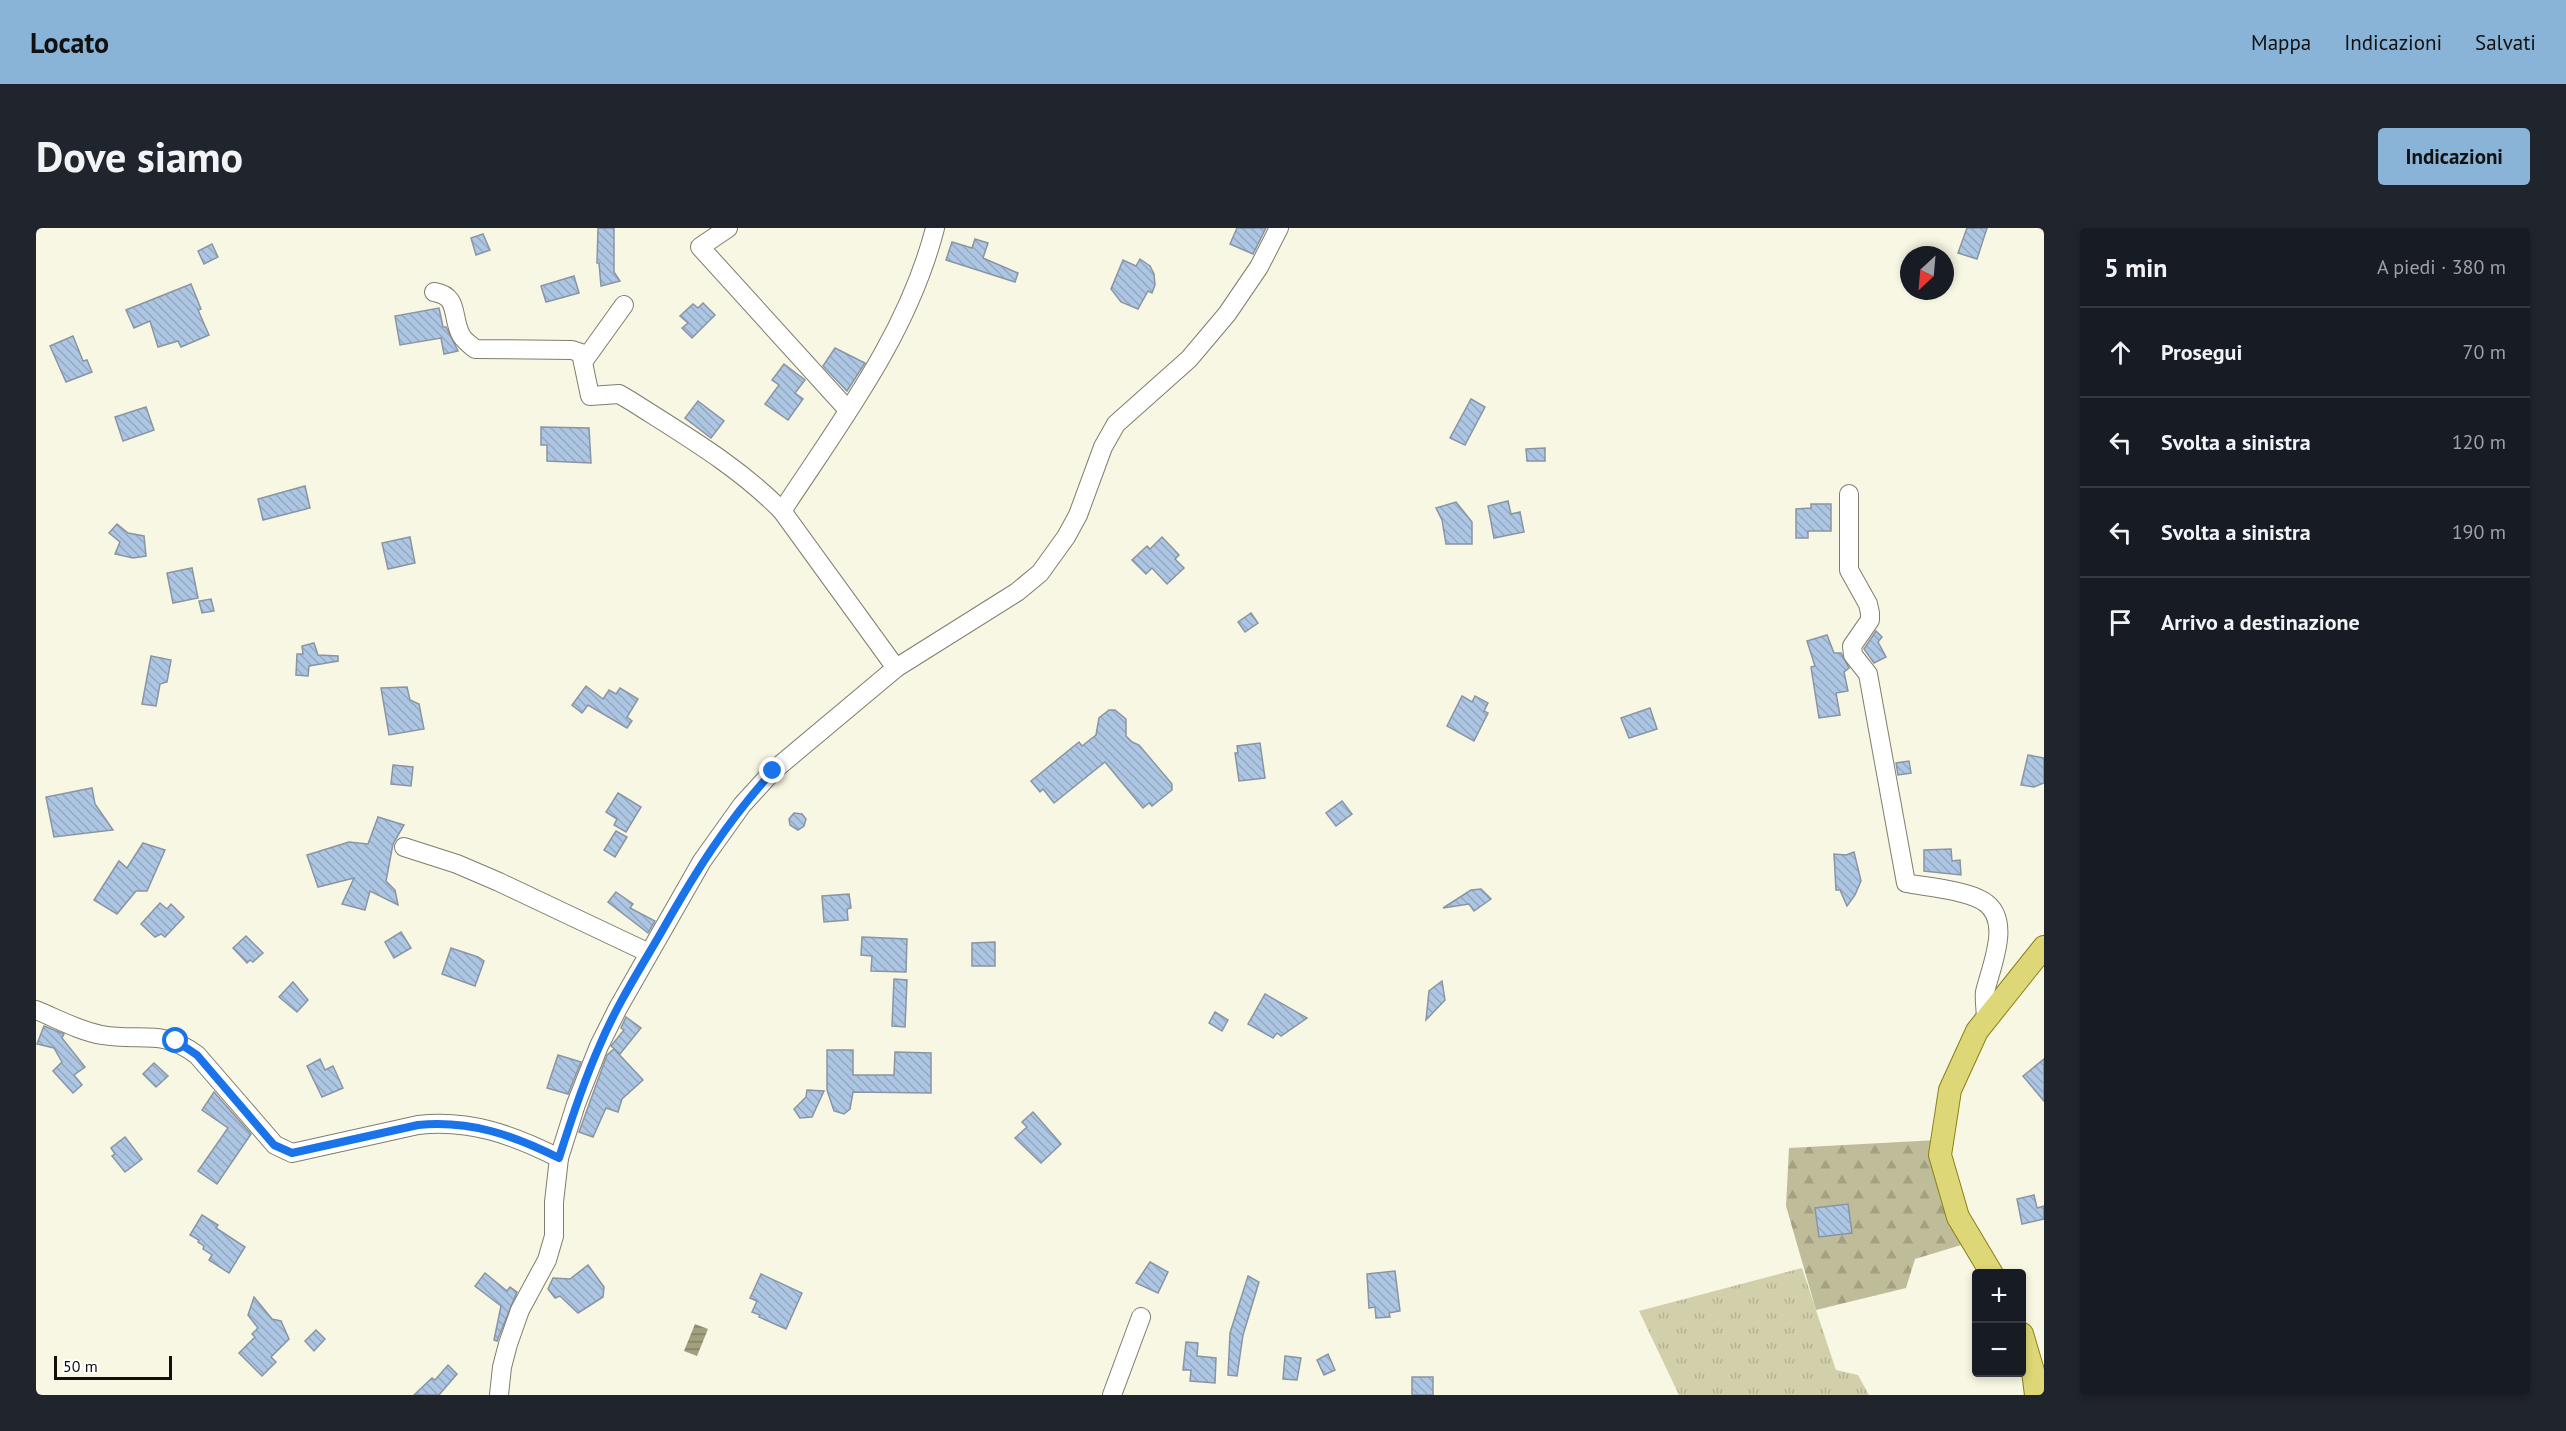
<!DOCTYPE html>
<html lang="it">
<meta charset="utf-8">
<style>
:root{--surface:#171b24;--page:#20242c;--text:#f1f3f6;--muted:#9ea1a6;--line:#363941;--accent:#89b3d7}
body{margin:0;font-family:"PT Sans",sans-serif;background:var(--page);color:var(--text)}
.controls{position:absolute;right:18px;bottom:18px;display:grid;overflow:hidden;border-radius:6px;box-shadow:0 3px 9px #0003}
.controls button{width:54px;height:54px;display:grid;place-items:center;padding:0;border:0;border-bottom:2px solid var(--line);background:var(--surface);color:var(--text);font:30px sans-serif}
.compass{position:absolute;left:1864px;top:18px;width:54px;height:54px;border-radius:50%;background:var(--surface);box-shadow:0 3px 9px #0003;rotate:206deg}
.scale{position:absolute;left:18px;bottom:15px;width:118px;box-sizing:border-box;padding-left:6px;border:3px solid #11100a;border-top:0;font-size:16px;line-height:21px;white-space:nowrap;color:#11100a;-webkit-text-stroke:4px #fff;paint-order:stroke}
.stop{position:absolute;width:18px;height:18px;margin:-14px;border:4px solid #1a73e8;border-radius:50%;background:#fff}
.stop.end{background:#1a73e8;border-color:#fff;box-shadow:0 2px 6px #0008}
.list{margin:0;padding:0;list-style:none}
h2{display:flex;justify-content:space-between;align-items:center;height:78px;margin:0;padding:0 24px;font-size:26px}
h2 small{font-size:20px;font-weight:400;color:var(--muted)}
.list li{display:grid;grid-template-columns:39px 1fr auto;gap:18px;align-items:center;box-sizing:border-box;height:90px;padding:0 24px;border-top:2px solid var(--line)}
.list b{display:block;font-size:22px;white-space:nowrap}
.list em{font-size:20px;font-style:normal;color:var(--muted)}
.icon{flex:none;width:33px;height:33px;fill:none;stroke:currentColor;stroke-width:2;stroke-linecap:round;stroke-linejoin:round}
.map{position:relative;flex:none;width:2008px;height:1167px;overflow:hidden;border-radius:6px}
header{display:flex;align-items:center;gap:36px;box-sizing:border-box;height:84px;padding:0 30px;background:var(--accent);color:#111}
header strong{font-size:28px}
nav{display:flex;gap:33px;margin-inline-start:auto;font-size:21px}
.intro{display:flex;align-items:center;justify-content:space-between;box-sizing:border-box;height:144px;padding:0 36px}
h1{margin:0;font-size:42px}
.button{padding:15px 27px;border-radius:6px;background:var(--accent);color:#111;font-size:21px;font-weight:700}
main{display:flex;gap:36px;padding:0 36px}
aside{flex:1;background:var(--surface);border-radius:6px;box-shadow:0 3px 9px #0003}
.map>svg:first-child{display:block}
.grass{fill:url(#grass-tufts)}
.forest{fill:url(#forest-firs)}
.water{fill:url(#water-rules)}
.building{fill:url(#building-back-hatch);stroke:#8995a3;stroke-width:1.5}
.lines{fill:none;stroke-linecap:round;stroke-linejoin:round}
.minor-casing{stroke:#7f7e6d;stroke-width:20}
.major-casing{stroke:#888016;stroke-width:24}
.minor{stroke:#fff;stroke-width:18}
.major{stroke:#ded777;stroke-width:22}
.route{stroke:#1a73e8;stroke-width:8}
</style>
<header>
<strong>Locato</strong>
<nav><a>Mappa</a><a>Indicazioni</a><a>Salvati</a></nav>
</header>
<div class="intro"><h1>Dove siamo</h1><a class="button">Indicazioni</a></div>
<main>
<div class="map">
<svg width="2008" height="1167" viewBox="0 0 2008 1167">
<defs>
<pattern id="grass-tufts" width="24" height="20" patternUnits="userSpaceOnUse" patternTransform="scale(1.5)"><rect width="24" height="20" fill="#d2d0ab"/><path d="M3 7l-1-3M5 7V3M7 7l1-3M15 17l-1-3M17 17v-4M19 17l1-3" fill="none" stroke="#b3b292"/></pattern>
<pattern id="forest-firs" width="22" height="20" patternUnits="userSpaceOnUse" patternTransform="scale(1.5)"><rect width="22" height="20" fill="#bfbd99"/><path d="M5 1l3.5 6h-7zM16 11l3.5 6h-7z" fill="#a3a182"/></pattern>
<pattern id="water-rules" width="6" height="5" patternUnits="userSpaceOnUse" patternTransform="scale(1.5)"><rect width="6" height="5" fill="#a2a07c"/><path d="M0 2.5h6" fill="none" stroke="#838164"/></pattern>
<pattern id="building-back-hatch" width="6" height="6" patternUnits="userSpaceOnUse" patternTransform="scale(1.5)"><rect width="6" height="6" fill="#adc6e3"/><path d="M-1 5l2 2M0 0l6 6M5-1l2 2" fill="none" stroke="#94a9c1"/></pattern>
</defs>
<rect width="100%" height="100%" fill="#f8f7e4"/>
<!-- grass -->
<path class="grass" d="M1766,1040L1800,1142L1822,1147L1833,1167H1643L1603,1083Z"/>
<!-- forest -->
<path class="forest" d="M1901,912L1935,1014L1879,1031L1870,1060L1780,1082L1750,978L1753,920Z"/>
<!-- water -->
<path class="water" d="M659,1096L672,1101L661,1128L648,1123Z"/>
<!-- building -->
<g class="building">
<path d="M562,0H578V44L584,53L565,58L563,35H561Z"/>
<path d="M1201,0H1230L1217,26L1194,16Z"/>
<path d="M1931,0H1951L1941,31L1922,25Z"/>
<path d="M447,6L454,22L440,27L435,10Z"/>
<path d="M939,11L952,15L947,30L982,45L979,54L910,32L916,14L936,20Z"/>
<path d="M176,16L182,29L168,36L162,23Z"/>
<path d="M1104,31L1114,38L1118,46L1119,57L1116,65L1112,63L1102,81L1085,74L1075,61L1087,32L1100,38Z"/>
<path d="M538,48L543,65L510,74L505,58Z"/>
<path d="M155,56L165,81L162,82L173,107L145,119L142,113L122,119L114,93L98,100L90,82Z"/>
<path d="M667,75L679,87L656,110L646,100L652,95L644,88L657,76L662,80Z"/>
<path d="M403,80L407,99H410L422,123L408,126L405,110L364,117L359,88Z"/>
<path d="M37,108L47,133L51,132L56,144L30,154L14,118Z"/>
<path d="M799,120L829,135L811,163L787,138Z"/>
<path d="M748,136L769,152L759,165L767,171L752,192L729,176L743,157L736,152Z"/>
<path d="M1435,171L1449,179L1429,217L1414,210Z"/>
<path d="M662,173L688,193L675,210L649,190Z"/>
<path d="M110,179L118,202L87,213L79,189Z"/>
<path d="M505,199L553,200L555,235L511,233V217H505Z"/>
<path d="M1509,220V233H1491L1490,221Z"/>
<path d="M269,258L274,280L227,292L222,271Z"/>
<path d="M1472,273L1475,286L1484,284L1488,304L1458,310L1452,278Z"/>
<path d="M1420,274L1436,294V316H1410L1406,292L1400,280Z"/>
<path d="M1775,276H1795V303H1772V310H1760V281L1775,280Z"/>
<path d="M81,296L92,305L108,308L110,328L97,330L79,326L84,314L73,305Z"/>
<path d="M374,309L379,335L352,341L346,315Z"/>
<path d="M1126,309L1143,327L1139,331L1148,340L1131,356L1116,340L1110,346L1096,332L1111,318L1114,321Z"/>
<path d="M156,340L162,370L137,375L131,345Z"/>
<path d="M175,371L178,383L166,385L163,373Z"/>
<path d="M1215,385L1222,395L1209,404L1202,394Z"/>
<path d="M1840,403L1846,409L1842,414L1850,429L1838,435L1828,421Z"/>
<path d="M1791,407L1798,425H1805L1813,440L1808,444L1812,463L1800,465L1804,487L1783,490L1775,439L1779,438L1771,413Z"/>
<path d="M278,415L282,427L302,428V433L273,438L272,448L260,447L261,426H267L266,418Z"/>
<path d="M115,428L135,432L131,454L124,456L120,478L106,476Z"/>
<path d="M550,458L567,471L573,462L580,466L584,460L602,471L591,489L596,493L591,500L552,477L546,485L536,477Z"/>
<path d="M371,459L374,472L383,476L388,501L353,507L345,460Z"/>
<path d="M1426,468L1436,474L1439,468L1452,475L1448,483L1452,485L1438,513L1411,498Z"/>
<path d="M1614,480L1621,501L1593,510L1585,490Z"/>
<path d="M1073,482H1079L1090,491V508L1096,514L1103,517L1136,556V562L1116,578L1113,575L1107,580L1069,534L1018,575L1007,561L1004,564L995,553L1043,514L1046,518L1060,507L1063,490Z"/>
<path d="M1224,515L1229,550L1203,553L1199,525H1202L1201,518Z"/>
<path d="M1992,527L2008,530V555L1998,559L1985,557Z"/>
<path d="M1873,533L1875,545L1862,547L1860,535Z"/>
<path d="M357,537L377,539L375,558L355,556Z"/>
<path d="M56,560L59,576L77,602L18,609L10,569Z"/>
<path d="M582,565L605,579L590,604L578,597L581,591L570,584Z"/>
<path d="M1306,573L1316,586L1300,598L1290,585Z"/>
<path d="M758,585L766,586L770,591L768,598L762,602L754,597L753,591Z"/>
<path d="M342,589L368,597L357,616L350,653L359,662L362,677L334,663L329,682L306,676L318,650L282,659L271,627L313,614L332,616Z"/>
<path d="M580,603L591,609L579,629L568,622Z"/>
<path d="M107,615L129,622L111,663H100L81,686L58,672L83,633L91,640Z"/>
<path d="M1915,621L1916,633L1924,632L1925,647L1888,643V622Z"/>
<path d="M1818,624L1825,653L1819,667L1811,678L1804,662H1800L1798,626L1810,627Z"/>
<path d="M1445,661L1455,671L1438,683L1433,676L1407,680L1435,662Z"/>
<path d="M580,664L597,676L594,680L619,693L612,705L572,674Z"/>
<path d="M813,666L815,680L811,681L812,692L788,694L786,668Z"/>
<path d="M124,675L131,681L135,676L148,689L129,709L125,706L119,709L105,696Z"/>
<path d="M365,704L375,720L358,730L349,714Z"/>
<path d="M210,708L227,725L217,734L214,732L211,735L197,720Z"/>
<path d="M826,709L871,711L870,744L835,743L836,728L825,727Z"/>
<path d="M959,714V738H936V715Z"/>
<path d="M415,720L442,729L448,733L439,758L406,746Z"/>
<path d="M858,751L871,752L869,799L856,798Z"/>
<path d="M1406,753L1409,772L1390,792L1393,763Z"/>
<path d="M257,754L272,772L261,784L243,769Z"/>
<path d="M1229,766L1271,790L1245,808L1241,805L1237,810L1212,796Z"/>
<path d="M1179,784L1192,792L1186,803L1173,795Z"/>
<path d="M590,789L605,800L584,826L575,818L588,802L585,800Z"/>
<path d="M8,798L28,806L26,810L49,839L38,847L46,857L37,865L17,843L26,834L18,820L1,816Z"/>
<path d="M578,821L607,852L586,871L582,884L570,880L557,909L543,904L571,827Z"/>
<path d="M791,822H817V847H858L859,824L895,825V865L817,864L814,881L808,886L798,883L791,862Z"/>
<path d="M522,827L545,834L532,866L511,860Z"/>
<path d="M284,831L289,842L297,838L307,860L286,869L271,838Z"/>
<path d="M2008,831V873L1987,848Z"/>
<path d="M118,835L132,848L120,859L107,846Z"/>
<path d="M771,862L788,863L776,889L764,890L758,881L770,869Z"/>
<path d="M178,864L215,906L181,956L162,943L192,900L166,882Z"/>
<path d="M997,884L1025,916L1005,935L979,910L991,899L986,894Z"/>
<path d="M89,909L106,931L89,944L76,928L79,926L75,920Z"/>
<path d="M1998,967L2001,980L2008,978V991L1986,996L1981,971Z"/>
<path d="M1812,976L1816,1005L1783,1009L1779,980Z"/>
<path d="M166,987L182,997L180,1000L209,1019L193,1045L173,1032L176,1027L167,1021L168,1018L162,1014L163,1012L154,1007Z"/>
<path d="M1114,1034L1132,1044L1122,1065L1100,1055Z"/>
<path d="M552,1037L568,1059L567,1069L542,1085L524,1068L519,1070L512,1061L517,1050L534,1051Z"/>
<path d="M1359,1043L1364,1083L1353,1085L1354,1089L1340,1090L1339,1079L1333,1080L1331,1046Z"/>
<path d="M449,1045L471,1063L474,1059L481,1064L461,1113L458,1112L465,1078L439,1058Z"/>
<path d="M725,1046L766,1065L750,1101L723,1089L724,1087L716,1084L721,1073L714,1070Z"/>
<path d="M1212,1048L1223,1054L1207,1107L1201,1148L1192,1147L1194,1105Z"/>
<path d="M218,1069L236,1091L245,1093L253,1111L235,1129L240,1134L226,1148L203,1125L219,1109L216,1106L222,1100L212,1087Z"/>
<path d="M280,1102L289,1111L278,1123L269,1113Z"/>
<path d="M1150,1114L1162,1115L1161,1128L1180,1130L1179,1155L1154,1153L1155,1142H1147Z"/>
<path d="M1292,1126L1299,1142L1288,1147L1281,1132Z"/>
<path d="M1249,1128L1265,1130L1261,1152L1247,1151Z"/>
<path d="M412,1137L421,1146L403,1167H378L396,1150L399,1152Z"/>
<rect x="1376" y="1149" width="21" height="18"/>
</g>
<g class="lines">
<defs>
<g id="minor">
<path d="M692,0L664,19L812,182"/>
<path d="M398,64C424,68 415,89 425,107C427,112 435,117 439,121L536,122L545,125L554,168L583,166L595,173C648,207 702,238 746,283"/>
<path d="M547,134L588,77"/>
<path d="M1813,266V342L1832,376L1834,385V392L1816,418L1817,427L1832,446L1870,655C1891,659 1929,662 1947,673C1977,691 1955,738 1949,764C1948,772 1950,783 1950,792"/>
<path d="M860,440L746,283C805,193 872,106 899,0"/>
<path d="M368,619L421,636L463,654L613,725"/>
<path d="M0,782C22,791 43,803 66,807C104,814 126,800 161,827L239,917L256,925L382,897C434,891 477,907 523,930"/>
<path d="M463,1167L466,1139L472,1116L484,1082L511,1032L518,1008V974L523,930L540,876L563,818L582,780L666,633L706,577L737,543L860,440L981,364L1004,345L1030,309L1042,287L1067,219L1080,196L1153,131L1191,86L1223,39L1243,0"/>
<path d="M1076,1167L1105,1089"/>
</g>
<g id="major">
<path d="M1956,1046L1922,989L1904,927L1914,862L1941,803L2008,719"/>
<path d="M1986,1106L1997,1143L2000,1167"/>
</g>
</defs>
<!-- minor casing -->
<use href="#minor" class="minor-casing"/>
<!-- major casing -->
<use href="#major" class="major-casing"/>
<!-- minor -->
<use href="#minor" class="minor"/>
<!-- major -->
<use href="#major" class="major"/>
</g>
<g class="lines">
<!-- route -->
<path class="route" d="M140,813L161,827L238,917L256,925L382,897C434,892 477,907 523,930C535,892 547,855 563,819C580,778 604,741 626,703C660,643 690,595 737,543"/>
</g>
</svg>
<div class="controls">
<button>+</button>
<button>−</button>
</div>
<svg class="compass" viewBox="-18 -18 36 36"><path d="M0-13l5 13h-10z" fill="#e53935"/><path d="M0 13l5-13h-10z" fill="#9ea1a6"/></svg>
<div class="scale">50 m</div>
<div class="stop" style="left:140px;top:813px"></div>
<div class="stop end" style="left:737px;top:543px"></div>
</div>
<aside>
<h2>5 min<small>A piedi · 380 m</small></h2>
<ul class="list">
<li><svg class="icon" aria-label="ahead" viewBox="0 0 24 24"><path d="M12 20V5M6 11l6-6 6 6"/></svg><div><b>Prosegui</b></div><em>70 m</em></li>
<li><svg class="icon" aria-label="left" viewBox="0 0 24 24"><path d="M17 20v-9H6M10 6l-5 5 5 5"/></svg><div><b>Svolta a sinistra</b></div><em>120 m</em></li>
<li><svg class="icon" aria-label="left" viewBox="0 0 24 24"><path d="M17 20v-9H6M10 6l-5 5 5 5"/></svg><div><b>Svolta a sinistra</b></div><em>190 m</em></li>
<li><svg class="icon" aria-label="arrive" viewBox="0 0 24 24"><path d="M6 21V4h12l-3 4 3 4H6"/></svg><div><b>Arrivo a destinazione</b></div></li>
</ul>
</aside>
</main>
